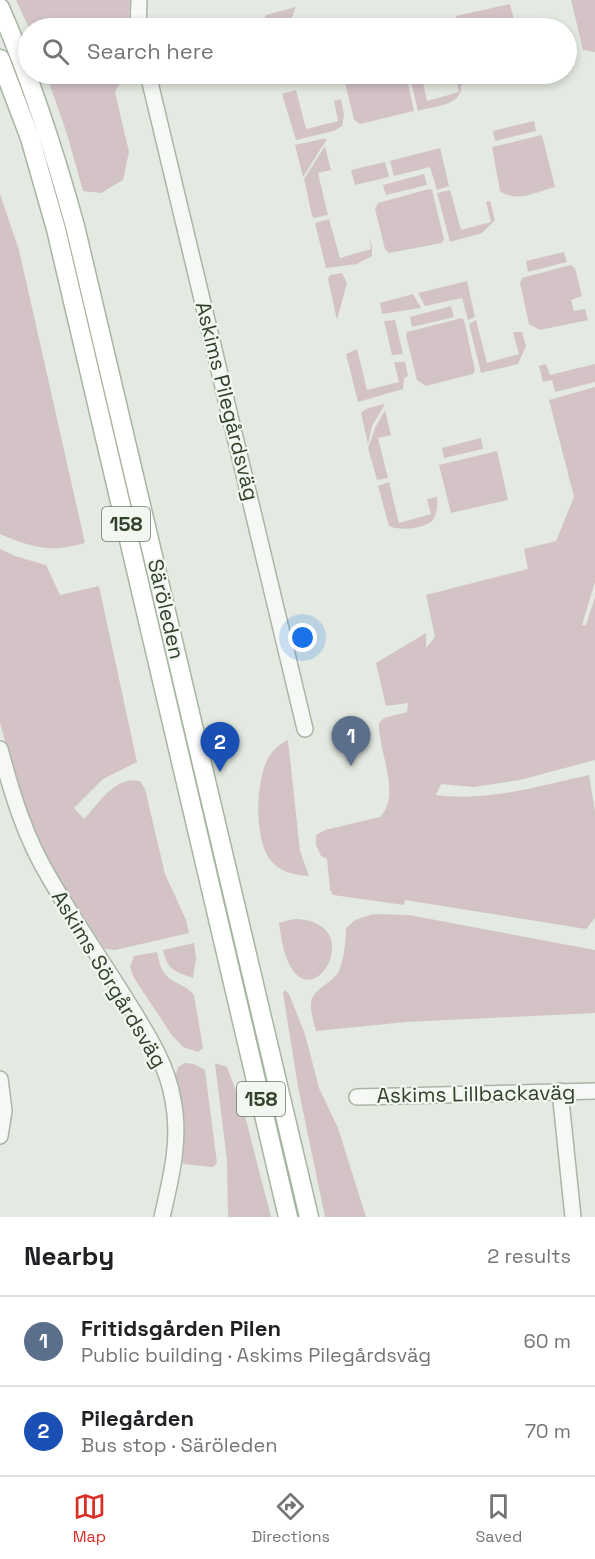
<!DOCTYPE html>
<meta charset="utf-8">
<style>
:root{--surface:#fff;--page:#f6f6f6;--text:#202124;--muted:#757577;--line:#e0e0e0;--accent:#d93025}
body{margin:0;font-family:"Space Grotesk",sans-serif;background:var(--page);color:var(--text)}
.you{position:absolute;left:303px;top:638px;width:21px;height:21px;margin:-15px;border:4px solid #fff;border-radius:50%;background:#1a73e8;box-shadow:0 0 0 9px #1a73e833}
.badge{display:grid;place-items:center;width:39px;height:39px;border-radius:50%;background:var(--accent);color:#fff;font-size:20px;font-weight:700}
.pin{position:absolute;translate:-50% -50px;filter:drop-shadow(0 2px 3px #0008)}
.pin::after{content:'';position:absolute;top:32px;width:21px;height:18px;background:inherit;clip-path:polygon(0 0,100% 0,50% 100%)}
.list{margin:0;padding:0;list-style:none}
h2{display:flex;justify-content:space-between;align-items:center;height:78px;margin:0;padding:0 24px;font-size:26px}
h2 small{font-size:20px;font-weight:400;color:var(--muted)}
.list li{display:grid;grid-template-columns:39px 1fr auto;gap:18px;align-items:center;box-sizing:border-box;height:90px;padding:0 24px;border-top:2px solid var(--line)}
.list b{display:block;font-size:22px;white-space:nowrap}
.list p{margin:0;font-size:20px;white-space:nowrap;color:var(--muted)}
.list em{font-size:20px;font-style:normal;color:var(--muted)}
.icon{flex:none;width:33px;height:33px;fill:none;stroke:currentColor;stroke-width:2;stroke-linecap:round;stroke-linejoin:round}
.map{position:relative;flex:none;width:595px;height:1217px;overflow:hidden}
.search{position:absolute;background:var(--surface);box-shadow:0 3px 9px #0003;left:18px;right:18px;top:18px;height:66px;display:flex;align-items:center;gap:15px;box-sizing:border-box;padding:0 21px;border-radius:33px;color:var(--muted);font-size:22px}
.sheet{height:258px;background:var(--surface)}
nav{display:flex;justify-content:space-around;align-items:center;box-sizing:border-box;height:84px;border-top:2px solid var(--line);background:var(--surface);font-size:16px;color:var(--muted)}
nav a{display:grid;justify-items:center;gap:3px}
nav .on{color:var(--accent)}
.map>svg:first-child{display:block}
.green{fill:#d3c3c6}
.lines{fill:none;stroke-linecap:round;stroke-linejoin:round}
.minor-casing{stroke:#abb4a6;stroke-width:18}
.major-casing{stroke:#a7b5a1;stroke-width:21}
.minor{stroke:#f5f8f4;stroke-width:15}
.major{stroke:#fff;stroke-width:18}
.labels{text-anchor:middle;stroke-width:4.5;stroke-linejoin:round;paint-order:stroke}
.shield{fill:#f3f7f1;stroke:#6b7866;stroke-width:1.5}
.shield-label{font-size:20px;font-weight:bold;fill:#31412a}
.street-label{font-size:21px;fill:#31412a;stroke:#f3f7f1}
</style>
<div class="map">
<svg width="595" height="1217" viewBox="0 0 595 1217">
<rect width="100%" height="100%" fill="#e4eae1"/>
<!-- green -->
<g class="green">
<path d="M16,0H130L128,28H29Z"/>
<path d="M571,0H595V52L583,50Z"/>
<path d="M510,4L516,28H459L456,16Z"/>
<path d="M296,7L288,28H267L264,19L266,15Z"/>
<path d="M46,74H125L115,92L129,152L123,180L101,193L83,191L67,134Z"/>
<path d="M359,74H406L414,111L360,124L354,120L344,78Z"/>
<path d="M409,74H421L427,101L459,92L455,74H460C468,106 442,104 418,111Z"/>
<path d="M296,90L306,129L338,121L334,101L341,99L344,115L342,126L334,131L296,140L282,94Z"/>
<path d="M534,121L536,131L495,141L493,131Z"/>
<path d="M542,135L555,187C536,192 517,203 500,191L492,147Z"/>
<path d="M322,139H327L303,177L295,145Z"/>
<path d="M325,146L331,170L318,173L328,215L314,218L312,216L304,179Z"/>
<path d="M440,148L449,186L437,190L430,167L394,176L390,161Z"/>
<path d="M385,162L389,177L355,185L351,170Z"/>
<path d="M424,174L427,185L386,195L383,185Z"/>
<path d="M429,189L432,190L444,239L442,243L389,253L385,249L375,209L378,203Z"/>
<path d="M450,190L461,230L491,222L486,202L490,201L495,220L482,233L450,242L437,193Z"/>
<path d="M0,194L19,250L85,543C49,553 34,548 0,534Z"/>
<path d="M329,219L340,258L371,249L369,237L372,247V256L357,264L326,268L315,223Z"/>
<path d="M564,252L567,262L528,272L526,261Z"/>
<path d="M570,265L575,268L582,296L571,300L574,311L585,309L588,320L540,330L529,324L520,283L522,278Z"/>
<path d="M342,273L347,283L337,320L328,279L330,275Z"/>
<path d="M467,281L475,317L468,320L462,298L425,306L418,293Z"/>
<path d="M413,294L421,308L382,314L380,303Z"/>
<path d="M451,306L454,317L412,327L410,317Z"/>
<path d="M462,318L464,320L475,370L473,374L426,386L417,380L406,336L407,332Z"/>
<path d="M395,320L403,354L392,355L384,321Z"/>
<path d="M476,320L487,363L519,354L513,332H522L526,346L518,364L481,373L469,324Z"/>
<path d="M357,349L367,390L399,382L394,362H405L408,376L404,378L403,389L358,402L346,354Z"/>
<path d="M546,364L550,375L595,364V382L555,392L552,380L543,382L539,366Z"/>
<path d="M595,387V582L582,625H586L595,597V760L520,780L474,787L441,784L436,795C488,802 539,786 589,775L595,811V918L586,929L405,900L404,905L333,895L330,889L327,859L321,856L316,845V835L325,830L380,817C402,795 378,751 379,723L384,718L407,712L408,703L386,706L376,663L426,633V648L435,637L426,595L528,569L524,549L556,541L574,497L549,400Z"/>
<path d="M385,404L372,426L368,444L361,413L368,408Z"/>
<path d="M385,410L391,435L378,438L388,478L377,480L368,448L375,428Z"/>
<path d="M481,438L483,449L444,458L442,448Z"/>
<path d="M497,451L508,500L451,513L439,465Z"/>
<path d="M389,482L399,523L431,514L427,499L437,497C438,503 437,516 432,521C423,529 399,531 389,526L378,486Z"/>
<path d="M0,549L15,556L46,565L60,595L99,586L137,762L103,779L74,808L84,819C99,803 116,775 140,781L145,789L165,874L186,920L189,933L115,950L105,949L57,875L34,835L20,795L0,723Z"/>
<path d="M288,740L300,851L309,876C295,875 282,873 272,862C253,841 255,778 270,755C275,748 280,744 288,740Z"/>
<path d="M373,914L409,915L595,950V1013L406,1022L316,1031C314,1023 310,1011 311,1003C312,989 333,983 339,971C344,959 346,941 346,928L355,920Z"/>
<path d="M294,919C369,920 315,1017 289,964C283,952 281,936 279,923Z"/>
<path d="M194,943L196,958L193,978C174,971 168,971 163,950Z"/>
<path d="M157,952C159,960 160,969 166,975C174,984 187,985 194,995L203,1048L198,1052L183,1047L171,1034L134,978L130,967L134,956Z"/>
<path d="M285,990L289,994L305,1034L319,1088L338,1128L366,1217H325L298,1087L283,993Z"/>
<path d="M185,1063L194,1064L205,1070L217,1163L213,1167L183,1164L184,1123L175,1078L178,1067Z"/>
<path d="M215,1063L227,1067L244,1112L271,1217H228L227,1161Z"/>
</g>
<g class="lines">
<defs>
<g id="minor">
<path d="M138,28L139,0"/>
<path d="M148,74L305,729"/>
<path d="M0,749C12,794 25,837 49,877C73,919 101,959 127,1001C146,1032 167,1063 173,1100C181,1140 171,1178 162,1217"/>
<path d="M0,1079L4,1111L0,1136"/>
<path d="M560,1091L573,1217"/>
<path d="M357,1097L595,1091"/>
</g>
<g id="major">
<path d="M0,8C32,81 54,150 75,226L309,1217"/>
<path d="M0,59L30,138L56,229L288,1217"/>
</g>
</defs>
<!-- minor casing -->
<use href="#minor" class="minor-casing"/>
<!-- major casing -->
<use href="#major" class="major-casing"/>
<!-- minor -->
<use href="#minor" class="minor"/>
<!-- major -->
<use href="#major" class="major"/>
</g>
<g class="labels">
<!-- shield labels -->
<g class="shield">
<rect x="102" y="507" width="48" height="34" rx="4.5"/>
<rect x="237" y="1082" width="48" height="34" rx="4.5"/>
</g>
<g class="shield-label">
<text x="126" y="531">158</text>
<text x="261" y="1106">158</text>
</g>
<!-- street labels -->
<g class="street-label">
<text transform="translate(227 401) rotate(76)" y="7">Askims Pilegårdsväg</text>
<text transform="translate(166 609) rotate(77)" y="7">Säröleden</text>
<text transform="translate(109 979) rotate(59)" y="7">Askims Sörgårdsväg</text>
<text transform="translate(476 1094) rotate(-1)" y="7">Askims Lillbackaväg</text>
</g>
</g>
</svg>
<div class="you"></div>
<div class="pin badge" style="left:351px;top:766px;background:#5c6f8a">1</div>
<div class="pin badge" style="left:220px;top:772px;background:#1a4fb4">2</div>
<div class="search"><svg class="icon" aria-label="search" viewBox="0 0 24 24"><circle cx="10" cy="10" r="6"/><path d="M15 15l6 6"/></svg>Search here</div>
</div>
<section class="sheet">
<h2>Nearby<small>2 results</small></h2>
<ul class="list">
<li><span class="badge" style="background:#5c6f8a">1</span><div><b>Fritidsgården Pilen</b><p>Public building · Askims Pilegårdsväg</p></div><em>60 m</em></li>
<li><span class="badge" style="background:#1a4fb4">2</span><div><b>Pilegården</b><p>Bus stop · Säröleden</p></div><em>70 m</em></li>
</ul>
</section>
<nav>
<a class="on"><svg class="icon" aria-label="map" viewBox="0 0 24 24"><path d="M3 6l6-2 6 2 6-2v14l-6 2-6-2-6 2zM9 4v14M15 6v14"/></svg>Map</a>
<a><svg class="icon" aria-label="directions" viewBox="0 0 24 24"><path d="M12 3l9 9-9 9-9-9zM9 14v-3h6M13 9l2 2-2 2"/></svg>Directions</a>
<a><svg class="icon" aria-label="saved" viewBox="0 0 24 24"><path d="M7 4h10v16l-5-4-5 4z"/></svg>Saved</a>
</nav>
